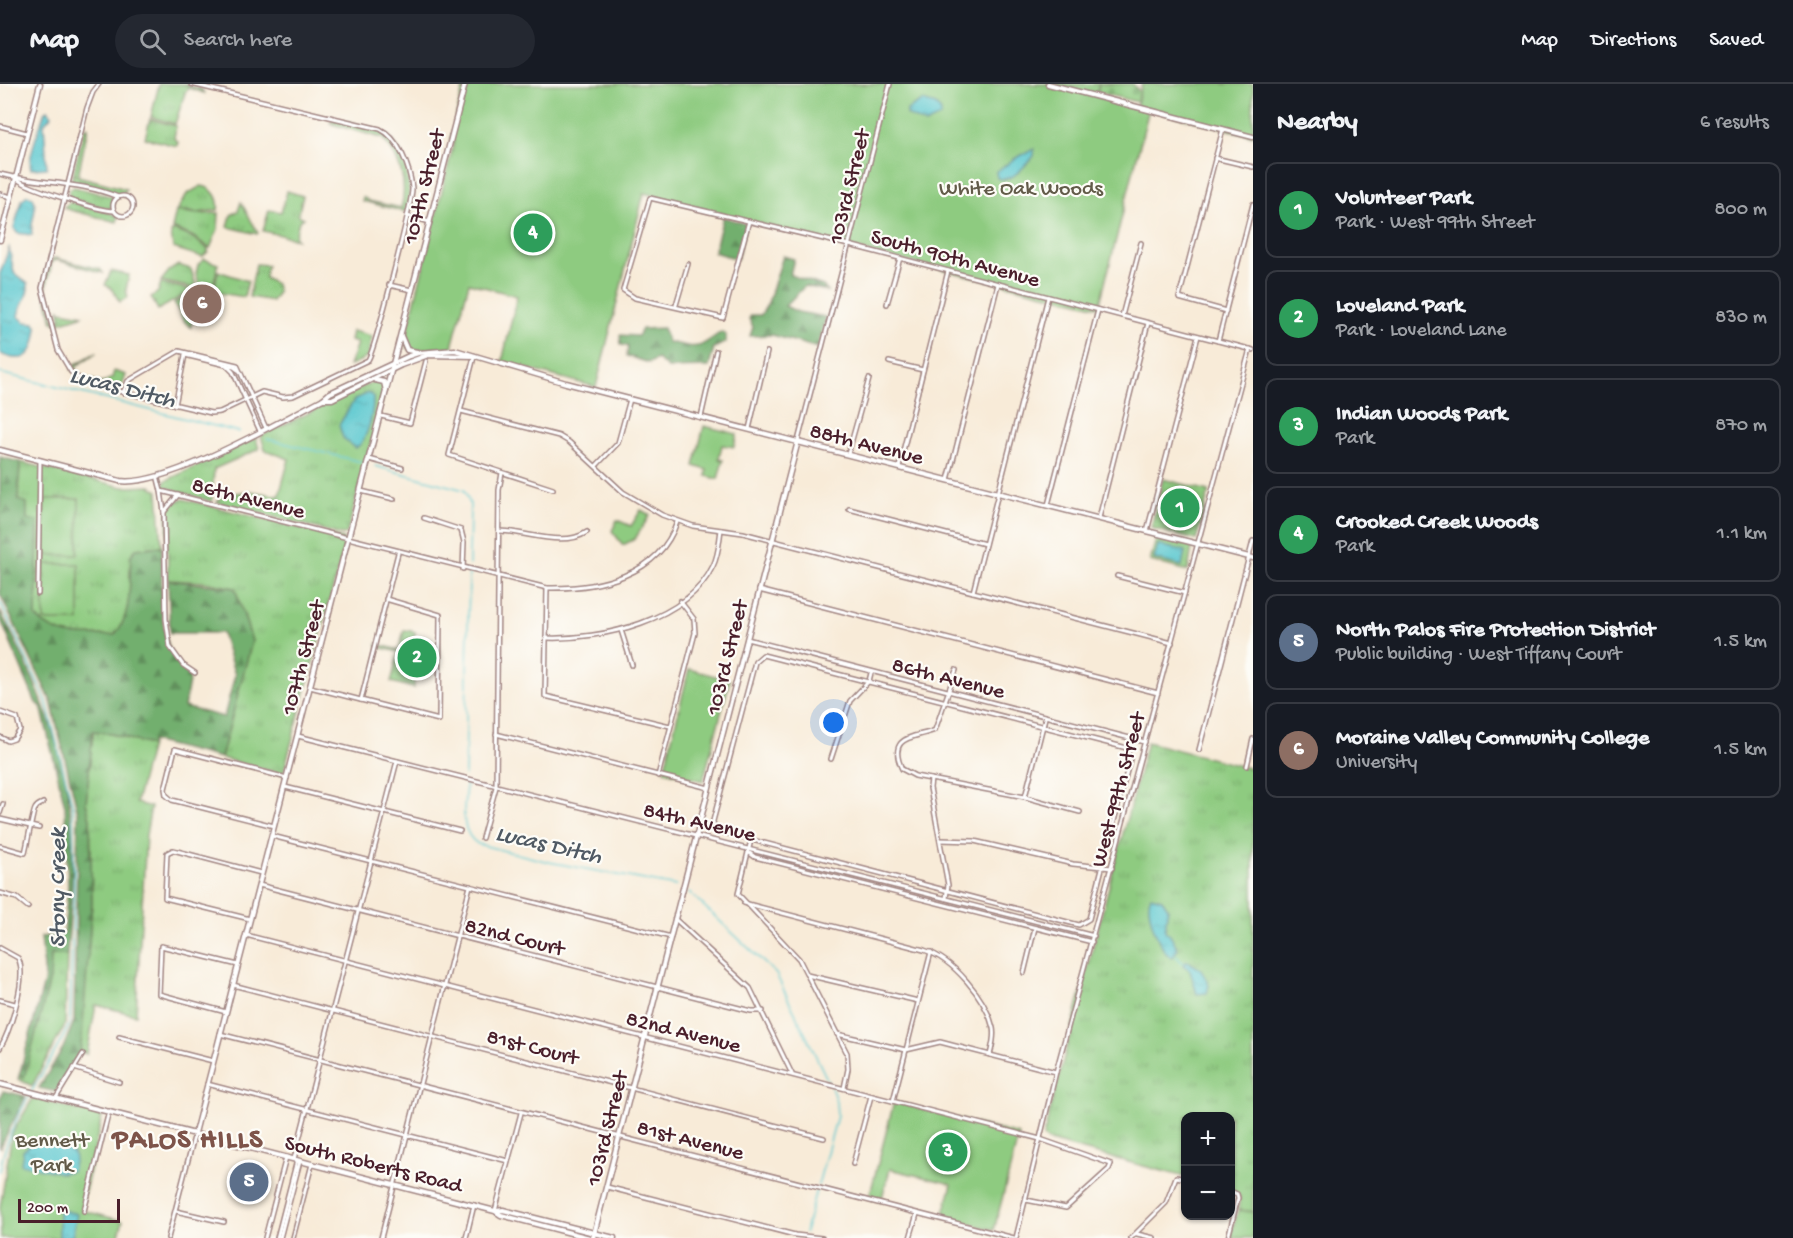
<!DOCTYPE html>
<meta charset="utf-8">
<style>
:root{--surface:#171b24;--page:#242831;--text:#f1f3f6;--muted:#9ea1a6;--line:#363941;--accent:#c8321e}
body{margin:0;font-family:"Gochi Hand",sans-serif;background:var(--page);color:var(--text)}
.controls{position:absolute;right:18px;bottom:18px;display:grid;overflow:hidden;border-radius:12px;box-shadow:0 2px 4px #0004}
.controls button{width:54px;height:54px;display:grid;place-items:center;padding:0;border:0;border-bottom:2px solid var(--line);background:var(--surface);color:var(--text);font:30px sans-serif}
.scale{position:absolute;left:18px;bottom:15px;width:102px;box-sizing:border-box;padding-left:6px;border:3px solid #4a1f2b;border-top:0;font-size:16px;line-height:21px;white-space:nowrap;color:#4a1f2b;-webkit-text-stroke:4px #fdfcf7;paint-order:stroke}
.you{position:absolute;left:834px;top:639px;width:21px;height:21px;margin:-15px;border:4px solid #fff;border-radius:50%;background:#1a73e8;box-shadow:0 0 0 9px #1a73e833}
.badge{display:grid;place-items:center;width:39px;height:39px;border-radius:50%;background:var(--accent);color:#fff;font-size:20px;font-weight:700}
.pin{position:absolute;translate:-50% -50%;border:3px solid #fff;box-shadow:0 2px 6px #0006}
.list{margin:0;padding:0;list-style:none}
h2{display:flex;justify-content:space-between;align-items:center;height:78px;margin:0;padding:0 24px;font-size:26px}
h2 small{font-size:20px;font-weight:400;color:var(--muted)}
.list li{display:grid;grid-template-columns:39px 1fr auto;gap:18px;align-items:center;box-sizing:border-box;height:96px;margin:0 12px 12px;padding:0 12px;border:2px solid var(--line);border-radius:12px}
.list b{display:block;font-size:22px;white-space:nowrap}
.list p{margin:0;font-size:20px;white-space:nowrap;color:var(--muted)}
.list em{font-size:20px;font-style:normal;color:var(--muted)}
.icon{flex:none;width:33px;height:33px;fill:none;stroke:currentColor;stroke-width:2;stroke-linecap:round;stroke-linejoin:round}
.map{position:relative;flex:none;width:1253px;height:1154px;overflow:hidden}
header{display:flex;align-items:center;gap:36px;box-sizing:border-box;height:84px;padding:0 30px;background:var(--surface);border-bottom:2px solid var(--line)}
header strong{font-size:28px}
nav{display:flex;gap:33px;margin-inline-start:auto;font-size:21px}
.search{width:420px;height:54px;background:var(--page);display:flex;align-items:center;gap:15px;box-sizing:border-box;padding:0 21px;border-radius:33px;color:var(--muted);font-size:22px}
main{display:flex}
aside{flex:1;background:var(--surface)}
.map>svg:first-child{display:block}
.grass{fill:url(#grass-tufts);stroke:#6c7556;stroke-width:1.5}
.forest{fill:url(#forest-firs);stroke:#5e674c;stroke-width:1.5}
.cemetery{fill:url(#cemetery-stones);stroke:#6c7556;stroke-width:1.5}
.green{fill:#8ecb80;stroke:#6c7556;stroke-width:1.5}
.water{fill:url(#water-ripples);stroke:#52747d;stroke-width:1.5}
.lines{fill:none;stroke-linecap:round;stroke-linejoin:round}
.stream{stroke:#5bc8cf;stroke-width:1.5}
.minor-casing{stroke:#a18582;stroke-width:6}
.tertiary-casing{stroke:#a18582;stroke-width:7}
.secondary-casing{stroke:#a18582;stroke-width:7}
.minor{stroke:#fff;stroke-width:3}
.tertiary{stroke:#fff;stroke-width:4}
.secondary{stroke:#fff;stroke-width:4}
.labels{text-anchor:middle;stroke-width:4.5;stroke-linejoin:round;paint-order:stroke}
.street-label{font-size:22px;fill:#4a1f2b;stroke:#fdfcf7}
.park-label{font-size:22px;fill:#625b49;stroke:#fdfcf7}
.water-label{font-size:24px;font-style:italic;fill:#505a64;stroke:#fdfcf7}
.district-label{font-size:28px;font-weight:bold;letter-spacing:1.5px;fill:#7e544a;stroke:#fdfcf7}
</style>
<header>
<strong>Map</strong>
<div class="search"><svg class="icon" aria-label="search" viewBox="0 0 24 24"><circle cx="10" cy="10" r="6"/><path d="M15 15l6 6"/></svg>Search here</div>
<nav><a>Map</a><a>Directions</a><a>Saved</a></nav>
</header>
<main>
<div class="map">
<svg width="1253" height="1154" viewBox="0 0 1253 1154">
<defs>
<pattern id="grass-tufts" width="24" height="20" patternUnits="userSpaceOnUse" patternTransform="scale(1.5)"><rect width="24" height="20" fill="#8ecb80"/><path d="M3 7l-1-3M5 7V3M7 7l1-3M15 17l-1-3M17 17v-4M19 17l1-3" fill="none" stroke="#7cae6f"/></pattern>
<pattern id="forest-firs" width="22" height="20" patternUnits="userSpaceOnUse" patternTransform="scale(1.5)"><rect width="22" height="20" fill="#72af6e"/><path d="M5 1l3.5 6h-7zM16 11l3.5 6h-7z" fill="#608e5b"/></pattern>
<pattern id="cemetery-stones" width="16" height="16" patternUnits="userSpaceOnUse" patternTransform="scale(1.5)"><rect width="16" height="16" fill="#8ecb80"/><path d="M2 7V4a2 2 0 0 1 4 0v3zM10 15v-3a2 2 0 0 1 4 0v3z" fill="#7cae6f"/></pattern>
<pattern id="water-ripples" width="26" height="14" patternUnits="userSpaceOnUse" patternTransform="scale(1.5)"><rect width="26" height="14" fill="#5bc8cf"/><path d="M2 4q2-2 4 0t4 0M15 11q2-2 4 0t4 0" fill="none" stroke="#51abb2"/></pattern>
</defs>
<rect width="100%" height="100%" fill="#fdfcf7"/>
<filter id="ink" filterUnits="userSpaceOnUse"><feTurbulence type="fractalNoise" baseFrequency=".0167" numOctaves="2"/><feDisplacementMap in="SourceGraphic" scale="12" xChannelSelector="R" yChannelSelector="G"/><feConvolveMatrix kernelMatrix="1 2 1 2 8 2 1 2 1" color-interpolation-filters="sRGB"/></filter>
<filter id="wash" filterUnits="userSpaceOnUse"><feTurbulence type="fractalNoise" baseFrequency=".008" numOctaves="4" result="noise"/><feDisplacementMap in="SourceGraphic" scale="24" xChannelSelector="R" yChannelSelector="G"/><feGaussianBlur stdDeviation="1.35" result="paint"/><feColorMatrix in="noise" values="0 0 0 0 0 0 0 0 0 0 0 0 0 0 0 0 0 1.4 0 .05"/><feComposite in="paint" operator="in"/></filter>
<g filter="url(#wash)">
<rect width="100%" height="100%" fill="#f8ebd8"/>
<!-- grass -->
<g class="grass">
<path d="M159,0H182L201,5L204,9L189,4L185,9L175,40L151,33Z"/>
<path d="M150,35L176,42L174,54L178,58L177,62L145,54Z"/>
<path d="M334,35C348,39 366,41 380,47C406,60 414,103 406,128L362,117L363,113L369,117L401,124C408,99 400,73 382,54L332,40L330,38Z"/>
<path d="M88,43L78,92L126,105L124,109L118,110L72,96V91H76L73,90L84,45Z"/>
<path d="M201,102C213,103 220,115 218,126L197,129L177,126L187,110Z"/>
<path d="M74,103L113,113L111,125L69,114V105Z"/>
<path d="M287,107L303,112L298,131L304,134L299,137L295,153L297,155L263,147L269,126L281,128Z"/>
<path d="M70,118L113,130L118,133L117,138L70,126L64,123Z"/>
<path d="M241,118L258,149L257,150L228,143L231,131L238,127Z"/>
<path d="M176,127L198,130L219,129L218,145L210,164L192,152L172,144Z"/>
<path d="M173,146L193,154L208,165V168L202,173L173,164L171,149Z"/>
<path d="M54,174L100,185L103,189L57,176L52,178L46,205L55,237L61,235L59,224L61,227L84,231L56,240L53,238C48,220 36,189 54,174Z"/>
<path d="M204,175L218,180L212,207L200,204L196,189L198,181Z"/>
<path d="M256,180L267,181L265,194L276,200L278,208L272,217L249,213Z"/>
<path d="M178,181L191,185L197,205L161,197L169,187Z"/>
<path d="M111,187L129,191L126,206L128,213L120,218L111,204L105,201Z"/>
<path d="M218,187L248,197L244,213L213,208Z"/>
<path d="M161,199L191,206V207L158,226L151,213L158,208Z"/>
<path d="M185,213L195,216L191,243L184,237L174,219Z"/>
<path d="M352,247L372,252L368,273L349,282L357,259L350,257Z"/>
<path d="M97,268L77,282L76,287L83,293L102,299L112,294L114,287L126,291L121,305L86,297L72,286L73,282Z"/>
<path d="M377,296L382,298L384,309L347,449L342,451L217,418L223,411L250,407L279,412L289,375L265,366L261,352Z"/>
<path d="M256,354L259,365L214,385L212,418L163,402L165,397Z"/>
<path d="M20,378L123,403L151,402L158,407L162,462L136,465L131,471C129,495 133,533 114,551C83,551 60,557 36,533L38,438L27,436L18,416Z"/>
<path d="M183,415L343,455L345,459L283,690L221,674L252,557L235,504L204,498L168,496L167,428L173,419Z"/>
<path d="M1157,452L1192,463L1188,487L1150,477Z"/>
<path d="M93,647C115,649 130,657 151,661L136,719L151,723L146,751L136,931L96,921L87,970L80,968L92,819L90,735L86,719Z"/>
<path d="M1147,658L1253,685V1128L1238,1126L1240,1113L1231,1106L1230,1032H1186L1185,1093L1049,1057L1043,1053Z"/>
<path d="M51,871H67L65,941L32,1002L18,995L19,992L23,993L50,895Z"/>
</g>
<!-- forest -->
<g class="forest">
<path d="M723,133L746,140L737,175L714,168Z"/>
<path d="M783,172L794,175L790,191L823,202L827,207L805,202L785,222L798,228L826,233L818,264L772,251L750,252L753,243L749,235L751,231H761L768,219Z"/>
<path d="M663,244L668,258C699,264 695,267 721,248L726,251V258L714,264L709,283L668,284L657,275L649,279L627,272L628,262L621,261L620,251L638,252L642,245Z"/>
<path d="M0,373L20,378L18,416L27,419V436L38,437L36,533C59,556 84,551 114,551C133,533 129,495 131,471L136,465L162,462C163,506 153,562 190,593L184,623L224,633L235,591L222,549H170L168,496L235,504L252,557L221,674L152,657L151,661C131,657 114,648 93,647L86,719L90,735L92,819L82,953L80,968L56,1008L39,1004L63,964L74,937L78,729L51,617L0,510Z"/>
<path d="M0,527C31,585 63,659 70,725C75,772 71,823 67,871H51L50,895L24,994L19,992L45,895L41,853L64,850L68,802L65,722L41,622L36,619L0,534Z"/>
<path d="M3,1007L26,1012L0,1064V1014Z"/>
</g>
<!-- cemetery -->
<path class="cemetery" d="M1099,0H1133L1140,8L1137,18L1097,8Z"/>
<!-- green -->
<g class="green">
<path d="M464,0H1099L1096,12L1136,23L1142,0H1253V52L1149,25L1099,223L847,163L644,109L596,303L502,278L517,212L469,199L452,263L416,266L408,264L405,257L454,58L450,56Z"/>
<path d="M704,342L737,350L734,363L722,361L719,375L723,376L718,395L706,392L707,386L694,382Z"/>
<path d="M1163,395L1209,407L1196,456L1151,444Z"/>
<path d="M44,415H79L78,471H44Z"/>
<path d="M641,426L650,431L635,455L623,461L612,447L617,436L631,442Z"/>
<rect x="44" y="480" width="35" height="57"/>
<path d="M404,546L415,548V572H437V576H415L414,604L391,598L399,568L377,563V560L399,566Z"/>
<path d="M689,585L730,596L703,697L664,687Z"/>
<path d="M33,1014L102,1032L81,1126L123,1137L118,1154H1L0,1124L12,1049Z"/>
<path d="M894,1018L1019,1051L994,1146L943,1133L952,1100L890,1085L881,1117L869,1114Z"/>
<path d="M1238,1126L1253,1128V1154H1230Z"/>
</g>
<!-- water -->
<g class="water">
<path d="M922,17L936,21L941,28L940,33L925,40L907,31V26Z"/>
<path d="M48,26L52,31L44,40L47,84L31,85C27,73 41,41 45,27Z"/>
<path d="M1034,65V72C1024,82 1013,99 997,94L996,88L1014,75Z"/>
<path d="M27,111L33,113C39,125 29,140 32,151L17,149L14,144L22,116Z"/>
<path d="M9,164L14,189L28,200C29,214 20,220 18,232L25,238L34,239L37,244C35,259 32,277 14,274C8,273 5,273 0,269V190Z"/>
<path d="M368,309L373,312C374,326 368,357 356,364L343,354L339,341L354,316Z"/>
<path d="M1158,461L1185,467L1182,482L1154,475Z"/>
<path d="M1151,812L1162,815L1168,824L1165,847L1171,852L1178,865L1172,874C1160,869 1143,823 1151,812Z"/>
<path d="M1187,877L1201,885L1209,901L1207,909L1197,910L1190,886L1183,881Z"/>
<path d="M34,1056L72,1066L75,1074L72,1087L61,1089L21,1080L23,1067Z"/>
<path d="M59,1125L77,1130L72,1154H59Z"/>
</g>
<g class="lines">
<!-- stream -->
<g class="stream">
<path d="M0,289L239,348"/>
<path d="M267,355L362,378"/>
<path d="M375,382L464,406L470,420L469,481"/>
<path d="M0,518L46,616L73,724L74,794L70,939C47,989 9,1031 0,1087"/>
<path d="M465,691L469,490"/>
<path d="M466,700C465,721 458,748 478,760L549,778L676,802"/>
<path d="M689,808L776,890L828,997"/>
<path d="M1176,872L1183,879"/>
<path d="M818,1101L837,1032L836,1017L831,1003"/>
<path d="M805,1148L816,1106"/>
</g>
</g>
</g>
<g filter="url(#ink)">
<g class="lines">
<defs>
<g id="minor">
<path d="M99,0L93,8L87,24L42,204L58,266L71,288L85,299L211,329L220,328L262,308L283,313L293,312L368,276C375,265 413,117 412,104C410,84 399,54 380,45L191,0"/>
<path d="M0,42L27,49"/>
<path d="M1223,45L1179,214L1226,227"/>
<path d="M1215,74L1253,83"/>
<path d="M0,90C38,100 80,97 118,113"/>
<path d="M16,94C23,103 100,127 114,127"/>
<path d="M0,110L11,113"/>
<circle cx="123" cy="122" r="10"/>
<path d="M407,132L430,138"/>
<path d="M749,137L723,234L635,214L623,206L650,114L849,161L1253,266"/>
<path d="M389,201L412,206"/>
<path d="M887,220L900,174"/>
<path d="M676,221L688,180"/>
<path d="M1122,232L1141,159"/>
<path d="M1218,257L1253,120"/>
<path d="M185,271L234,283L238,286"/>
<path d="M474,273L449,371L553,405"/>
<path d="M889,278L923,286"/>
<path d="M227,282L233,288L260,347"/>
<path d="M123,309L128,297L179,267L237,281L266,344"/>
<path d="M175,321L185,271"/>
<path d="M461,327L559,352L569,358L623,408L662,431L693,442L743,449L1172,559"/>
<path d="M381,332L410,339L426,277"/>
<path d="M701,333L716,267"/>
<path d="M749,345L767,268"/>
<path d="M798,357L890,0"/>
<path d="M848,370L869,295"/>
<path d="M369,375L402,384"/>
<path d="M596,382L618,359L630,315"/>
<path d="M899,383L948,187"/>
<path d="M158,395L161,407L547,504C598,505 659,492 677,438"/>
<path d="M948,396L998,200"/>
<path d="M161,407L164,428L166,535L170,563L183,581L195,589"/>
<path d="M361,407L394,415"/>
<path d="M1048,421L1098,226"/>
<path d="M849,425L985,460"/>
<path d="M164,428L178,411"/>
<path d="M424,434L461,446L464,458L463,485"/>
<path d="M1099,434L1148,239"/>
<path d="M499,447C525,447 564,464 587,448"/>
<path d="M1147,447L1198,252"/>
<path d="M1117,492L1185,509"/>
<path d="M547,504L545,612L670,642"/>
<path d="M759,506L1158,609"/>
<path d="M973,508L1048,213"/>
<path d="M38,510L40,376"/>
<path d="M621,546L632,581"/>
<path d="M546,554C601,556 687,537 713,482C719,470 719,458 721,446"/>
<path d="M747,555L1145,658"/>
<path d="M763,571L1127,664L1130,675L1089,835L1079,841L718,747L714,744L713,737L755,578Z"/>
<path d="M956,586L935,646C917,654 886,650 902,685L915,692L1025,713L1080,728"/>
<path d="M310,603L439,636L440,531L386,515"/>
<path d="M361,616L398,469"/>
<path d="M0,628L17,634L20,646L14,655L8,657L0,653"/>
<path d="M496,650L709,704"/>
<path d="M298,652L1094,852"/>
<path d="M1199,666L1253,457"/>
<path d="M831,675L850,617L869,597L871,589"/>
<path d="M1247,682L1253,655"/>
<path d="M658,692L695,549L694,535L680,517"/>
<path d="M931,695L930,704L948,801L946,814"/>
<path d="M285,703L460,747"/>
<path d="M1025,713L1045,634"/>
<path d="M0,729L3,720"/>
<path d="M0,735L39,744"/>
<path d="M274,742L172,716L166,711L165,705L175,665L287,694"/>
<path d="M272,752L671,853"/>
<path d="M482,754L496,703L499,406L502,389"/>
<path d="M751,756L738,810L799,875L847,969L848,985L844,1004"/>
<path d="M940,756L974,757L1073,780L1112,784"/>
<path d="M0,762L25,769C27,762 33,727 35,725C37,721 39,721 43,719"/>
<path d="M748,768L755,773L1092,858"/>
<path d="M259,801L751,927H763"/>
<path d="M0,809L17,814L28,823"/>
<path d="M744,819L924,866C953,875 986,914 993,944C995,953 992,962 990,971"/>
<path d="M250,835L165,814L167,769L173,766L261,789"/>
<path d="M675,835L750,904L792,990"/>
<path d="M246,851L1040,1055L1111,1080L1109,1085L1066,1124L1026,1116"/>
<path d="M0,864L18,874C28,892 10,947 0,964"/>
<path d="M1024,889L1035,844"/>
<path d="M807,891L918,917"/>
<path d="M233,901L824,1054"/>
<path d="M0,916L15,920"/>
<path d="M226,928L159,910L161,862L238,881"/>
<path d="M220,950L1014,1154"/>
<path d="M837,950L906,966L940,958L1056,988"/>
<path d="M119,953L213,977"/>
<path d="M74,984L119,998"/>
<path d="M207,1000L508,1077"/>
<path d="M56,1014L83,970"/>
<path d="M893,1017L931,868"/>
<path d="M294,1075L397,677"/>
<path d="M853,1080L871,1012"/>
<path d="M607,1103L795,1151L822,1154"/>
<path d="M84,1127L109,1027"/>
<path d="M176,1127L224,1138"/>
<path d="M495,1127L521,1029"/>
<path d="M1137,1150L1154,1154"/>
<path d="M168,1154L195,1049"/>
<path d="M265,1154L286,1073"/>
<path d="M277,1154L297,1076"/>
<path d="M280,1154L300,1077"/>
<path d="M293,1154L312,1080"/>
<path d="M381,1154L470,802"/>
<path d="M466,1154L474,1121"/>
<path d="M910,1154L917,1130"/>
<path d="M1016,1154L1056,988L1250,265"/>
<path d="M1131,1154L1166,1119L1176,1093L1186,1095"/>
<path d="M1228,1154L1238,1114L1237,1110L1230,1107"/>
</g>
<g id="tertiary">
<path d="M1048,0L1253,53"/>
<path d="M401,252L407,266L417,268"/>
<path d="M375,296L384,298L386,307"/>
<path d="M323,315H332L401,281L428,271L474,272"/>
<path d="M0,366L120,397C167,403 278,338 323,315L330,309L409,272L418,269L455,266L566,299L1253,474"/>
<path d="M0,1000L495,1127L501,1131L590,1154"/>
<path d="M195,1049L465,0"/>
<path d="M496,1127L503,1126L614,1154"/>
<path d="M593,1154L798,357"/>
</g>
<path id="secondary" d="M0,156L40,0"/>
</defs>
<!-- minor casing -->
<use href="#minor" class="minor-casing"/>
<!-- tertiary casing -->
<use href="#tertiary" class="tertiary-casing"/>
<!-- secondary casing -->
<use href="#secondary" class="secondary-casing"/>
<!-- minor -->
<use href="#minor" class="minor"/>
<!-- tertiary -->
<use href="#tertiary" class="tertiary"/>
<!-- secondary -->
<use href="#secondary" class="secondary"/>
</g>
</g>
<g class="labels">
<!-- street labels -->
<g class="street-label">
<text transform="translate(422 102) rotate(-76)" y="8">107th Street</text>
<text transform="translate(847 102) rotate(-76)" y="8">103rd Street</text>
<text transform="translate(956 172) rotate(15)" y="8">South 90th Avenue</text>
<text transform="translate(867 358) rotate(14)" y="8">88th Avenue</text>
<text transform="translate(249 412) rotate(14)" y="8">86th Avenue</text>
<text transform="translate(301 573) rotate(-75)" y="8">107th Street</text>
<text transform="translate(725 573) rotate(-76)" y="8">103rd Street</text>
<text transform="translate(949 592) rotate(14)" y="8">86th Avenue</text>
<text transform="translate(1116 705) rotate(-75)" y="8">West 99th Street</text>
<text transform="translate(700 736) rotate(13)" y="8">84th Avenue</text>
<text transform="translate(515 851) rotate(14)" y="8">82nd Court</text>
<text transform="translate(684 946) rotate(14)" y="8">82nd Avenue</text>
<text transform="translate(533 961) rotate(14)" y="8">81st Court</text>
<text transform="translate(605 1044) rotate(-76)" y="8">103rd Street</text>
<text transform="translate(691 1054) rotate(14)" y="8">81st Avenue</text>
<text transform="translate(374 1078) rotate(14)" y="8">South Roberts Road</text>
</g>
<!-- park labels -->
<g class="park-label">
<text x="1021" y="110">White Oak Woods</text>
<text x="52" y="1062">Bennett<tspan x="52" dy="25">Park</tspan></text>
</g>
<!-- water labels -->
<g class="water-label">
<text transform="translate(123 302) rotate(14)" y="8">Lucas Ditch</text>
<text transform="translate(549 759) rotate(13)" y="8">Lucas Ditch</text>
<text transform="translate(56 804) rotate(-90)" y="8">Stony Creek</text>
</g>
<!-- district labels -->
<g class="district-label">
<text x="188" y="1063">PALOS HILLS</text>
</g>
</g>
</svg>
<div class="controls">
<button>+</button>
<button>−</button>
</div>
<div class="scale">200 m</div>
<div class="you"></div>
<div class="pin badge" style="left:1180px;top:424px;background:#2e9e5b">1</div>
<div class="pin badge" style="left:417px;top:574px;background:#2e9e5b">2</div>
<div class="pin badge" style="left:948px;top:1068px;background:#2e9e5b">3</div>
<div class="pin badge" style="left:533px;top:149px;background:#2e9e5b">4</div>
<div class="pin badge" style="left:249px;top:1098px;background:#5c6f8a">5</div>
<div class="pin badge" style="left:202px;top:220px;background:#8d6e63">6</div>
</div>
<aside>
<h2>Nearby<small>6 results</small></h2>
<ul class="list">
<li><span class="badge" style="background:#2e9e5b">1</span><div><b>Volunteer Park</b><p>Park · West 99th Street</p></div><em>800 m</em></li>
<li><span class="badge" style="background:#2e9e5b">2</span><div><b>Loveland Park</b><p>Park · Loveland Lane</p></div><em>830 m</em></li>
<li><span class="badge" style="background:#2e9e5b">3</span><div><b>Indian Woods Park</b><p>Park</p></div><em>870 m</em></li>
<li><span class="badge" style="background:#2e9e5b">4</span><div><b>Crooked Creek Woods</b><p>Park</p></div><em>1.1 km</em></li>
<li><span class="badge" style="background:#5c6f8a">5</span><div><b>North Palos Fire Protection District</b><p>Public building · West Tiffany Court</p></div><em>1.5 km</em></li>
<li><span class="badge" style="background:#8d6e63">6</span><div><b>Moraine Valley Community College</b><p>University</p></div><em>1.5 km</em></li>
</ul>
</aside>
</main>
